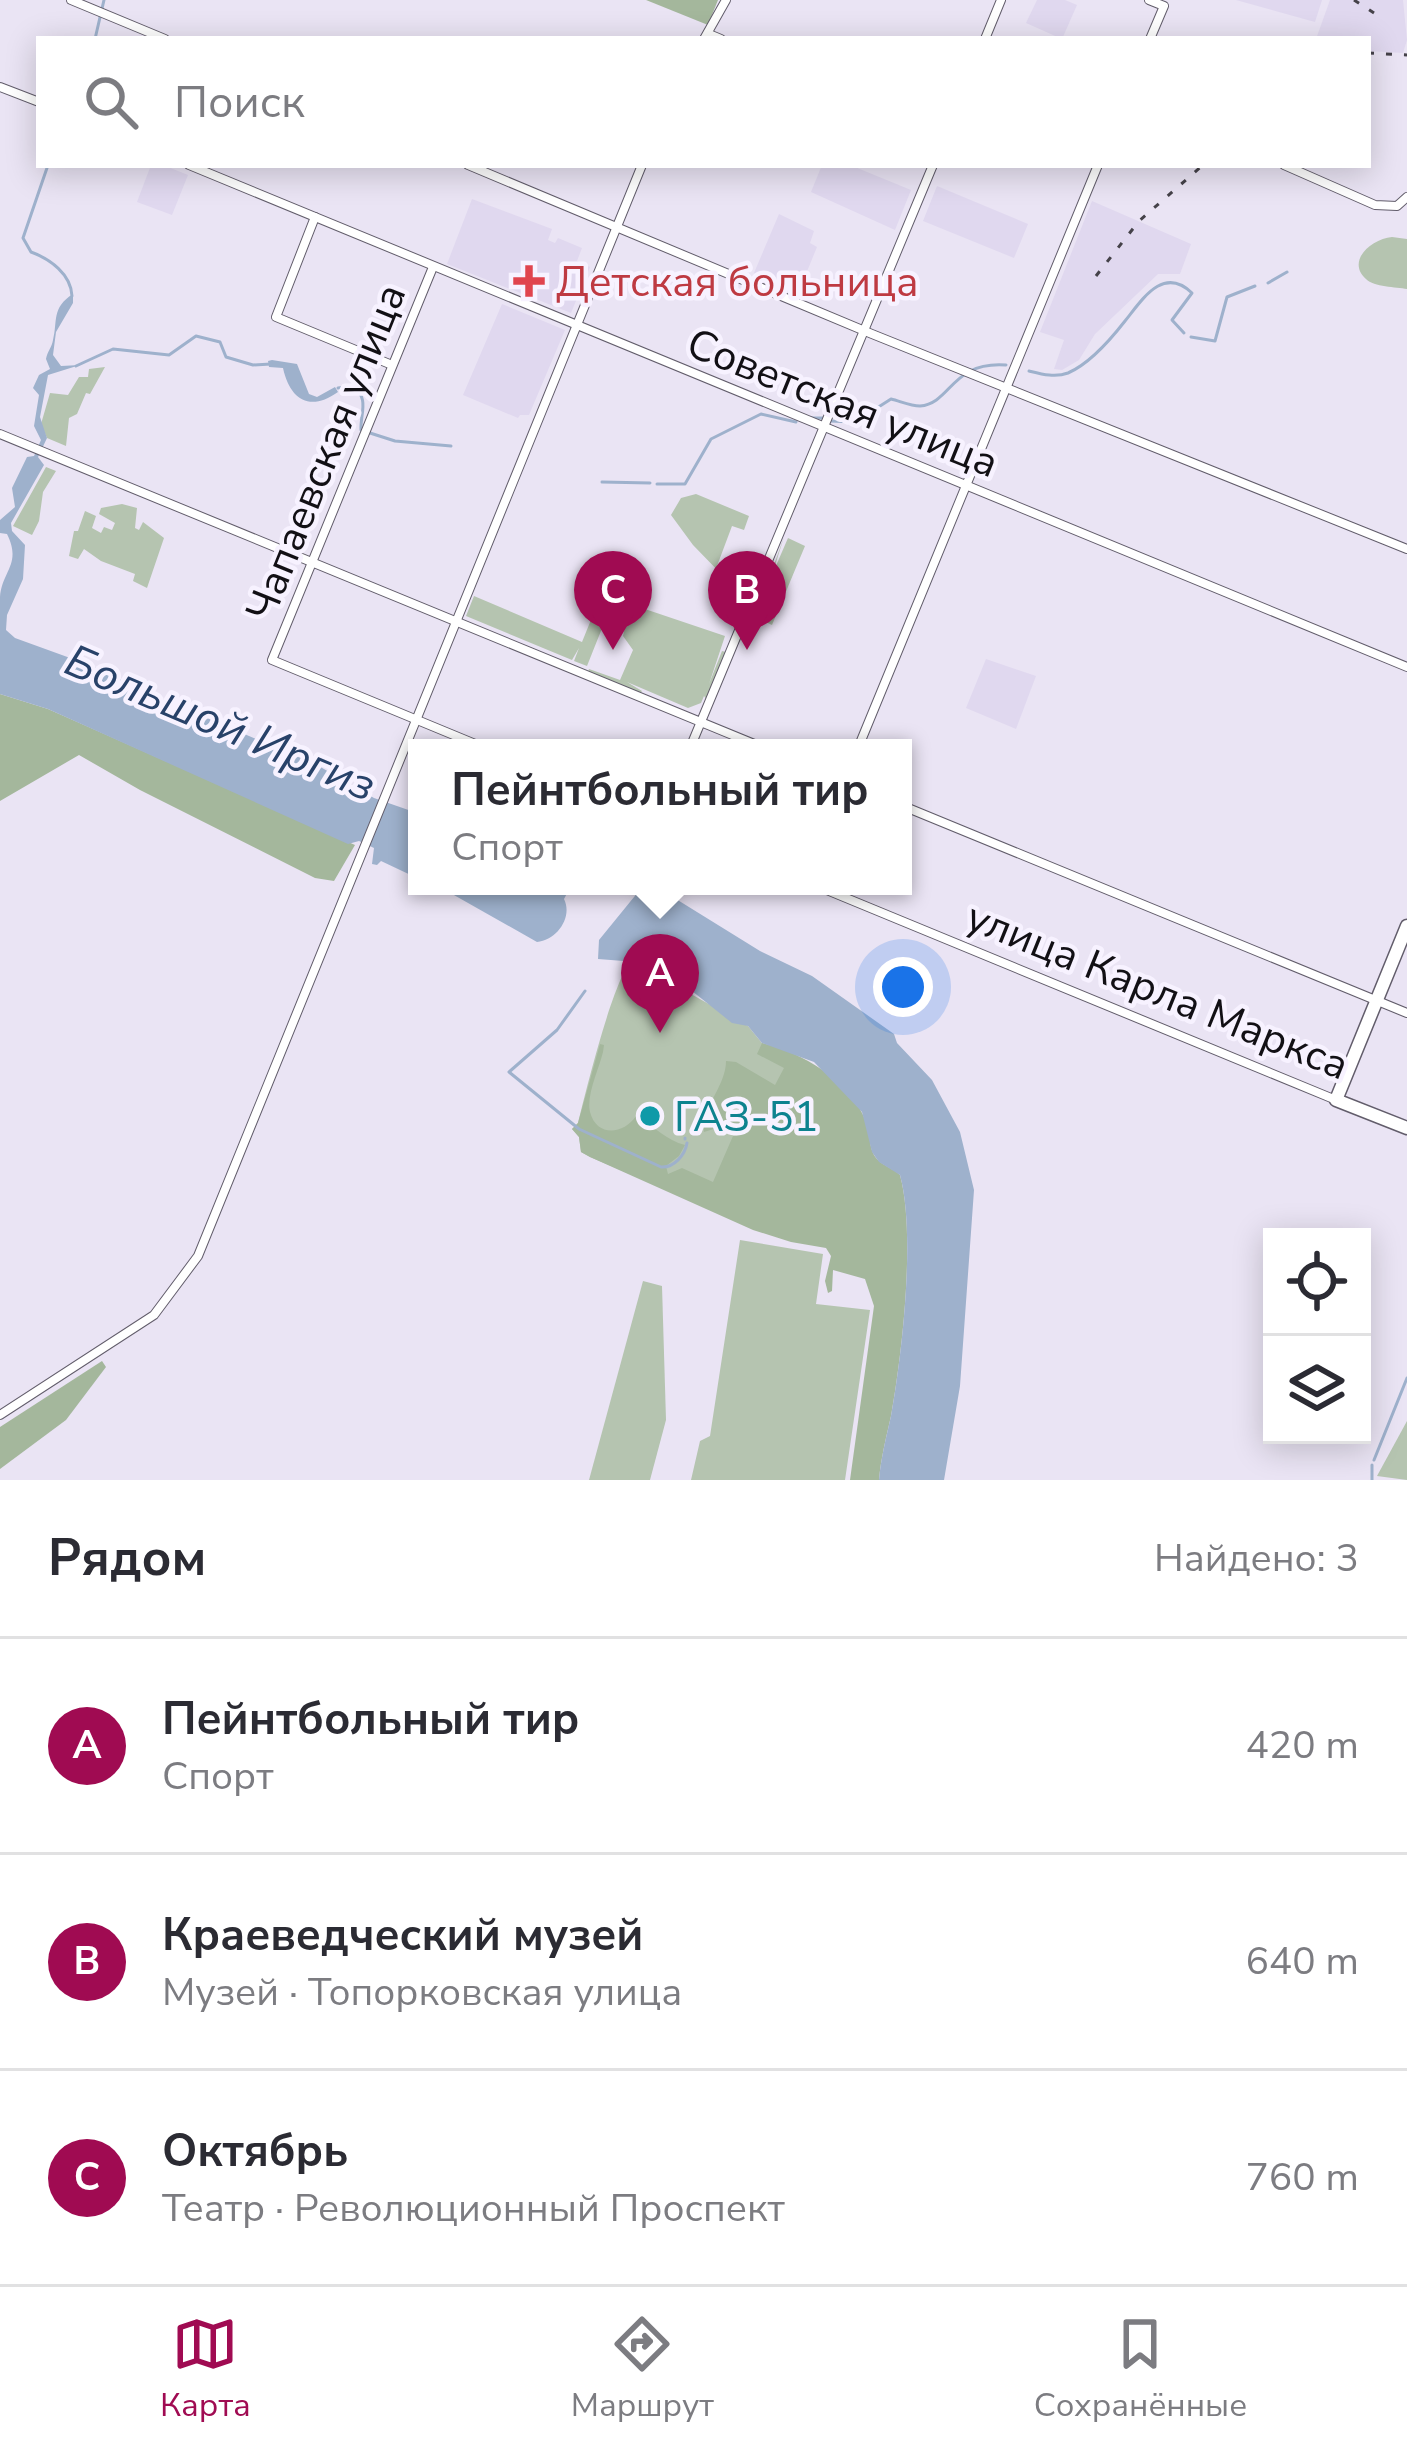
<!DOCTYPE html>
<html lang="ru">
<meta charset="utf-8">
<style>
:root{--surface:#fff;--page:#f2f2f3;--text:#2b2b33;--muted:#7c7c81;--line:#e1e1e2;--accent:#a00b52}
body{margin:0;font-family:"Nunito Sans",sans-serif;background:var(--page);color:var(--text)}
.controls{position:absolute;right:36px;bottom:36px;display:grid;overflow:hidden;border-radius:0px;box-shadow:0 6px 30px #0003}
.controls button{width:108px;height:108px;display:grid;place-items:center;padding:0;border:0;border-bottom:3px solid var(--line);background:var(--surface);color:var(--text);font:60px sans-serif}
.you{position:absolute;left:903px;top:987px;width:42px;height:42px;margin:-30px;border:9px solid #fff;border-radius:50%;background:#1a73e8;box-shadow:0 0 0 18px #1a73e833}
.badge{display:grid;place-items:center;width:78px;height:78px;border-radius:50%;background:var(--accent);color:#fff;font-size:39px;font-weight:700}
.pin{position:absolute;translate:-50% -99px;filter:drop-shadow(0 3px 6px #0008)}
.pin::after{content:'';position:absolute;top:63px;width:42px;height:36px;background:inherit;clip-path:polygon(0 0,100% 0,50% 100%)}
.popup{position:absolute;left:408px;top:739px;width:504px;height:156px;box-sizing:border-box;display:grid;place-content:center;border-radius:0px;background:var(--surface);filter:drop-shadow(0 3px 9px #0005);font-size:39px;white-space:nowrap;color:var(--muted)}
.popup b{font-size:45px;color:var(--text)}
.popup::after{content:'';position:absolute;left:50%;top:100%;margin-left:-24px;border:24px solid transparent;border-top-color:var(--surface)}
.list{margin:0;padding:0;list-style:none}
h2{display:flex;justify-content:space-between;align-items:center;height:156px;margin:0;padding:0 48px;font-size:51px}
h2 small{font-size:39px;font-weight:400;color:var(--muted)}
.list li{display:grid;grid-template-columns:78px 1fr auto;gap:36px;align-items:center;box-sizing:border-box;height:216px;padding:0 48px;border-top:3px solid var(--line)}
.list b{display:block;font-size:45px;white-space:nowrap}
.list p{margin:0;font-size:39px;white-space:nowrap;color:var(--muted)}
.list em{font-size:39px;font-style:normal;color:var(--muted)}
.icon{flex:none;width:66px;height:66px;fill:none;stroke:currentColor;stroke-width:2;stroke-linecap:round;stroke-linejoin:round}
.map{position:relative;flex:none;width:1407px;height:1480px;overflow:hidden}
.search{position:absolute;background:var(--surface);box-shadow:0 6px 30px #0003;left:36px;right:36px;top:36px;height:132px;display:flex;align-items:center;gap:30px;box-sizing:border-box;padding:0 42px;border-radius:0px;color:var(--muted);font-size:45px}
.sheet{height:804px;background:var(--surface)}
nav{display:flex;justify-content:space-around;align-items:center;box-sizing:border-box;height:168px;border-top:3px solid var(--line);background:var(--surface);font-size:33px;color:var(--muted)}
nav a{display:grid;justify-items:center;gap:6px}
nav .on{color:var(--accent)}
.map>svg:first-child{display:block}
.built{fill:#e0d8ef}
.green{fill:#b5c4b0}
.forest{fill:#a4b79c}
.water{fill:#9eb1cc}
.lines{fill:none;stroke-linecap:round;stroke-linejoin:round}
.stream{stroke:#9eb1cc;stroke-width:3}
.secondary-casing{stroke:#625d6b;stroke-width:10}
.highway-casing{stroke:#625d6b;stroke-width:15}
.secondary{stroke:#fff;stroke-width:8}
.highway{stroke:#fff;stroke-width:12}
.rail{stroke:#454249;stroke-width:3;stroke-dasharray:6 12;stroke-linecap:butt}
.health-dot{fill:#e0444e;stroke:#f7f2ff;stroke-width:4.5}
.culture-dot{fill:#0f9aa8;stroke:#f7f2ff;stroke-width:4.5}
.labels{text-anchor:middle;stroke-width:9;stroke-linejoin:round;paint-order:stroke}
.health-label{font-size:42px;fill:#be3a42;stroke:#f7f2ff;text-anchor:start}
.street-label{font-size:42px;fill:#121015;stroke:#f7f2ff}
.culture-label{font-size:42px;fill:#0d838f;stroke:#f7f2ff;text-anchor:start}
.water-label{font-size:45px;font-style:italic;fill:#284269;stroke:#f7f2ff}
</style>
<div class="map">
<svg width="1407" height="1480" viewBox="0 0 1407 1480">
<rect width="100%" height="100%" fill="#eae4f4"/>
<!-- built -->
<g class="built">
<path d="M1037,0H1065L1077,5L1062,39L1026,23Z"/>
<path d="M1236,0H1322L1315,22Z"/>
<path d="M1330,0H1403L1407,40L1403,53L1368,51V39H1316Z"/>
<path d="M151,165H163L188,175L172,215L137,202Z"/>
<path d="M822,165H850L911,190L895,230L811,192Z"/>
<path d="M937,186L1028,224L1014,258L923,221Z"/>
<path d="M472,199L552,229L548,240L555,243L558,238L582,248L577,261L590,267L571,313L447,264Z"/>
<path d="M1092,201L1191,244L1180,274H1158L1095,334L1079,360L1062,370L1054,369L1064,340L1040,332Z"/>
<path d="M779,214L814,231L810,243L817,247L799,291L754,273Z"/>
<path d="M502,304L565,330L529,415H520L518,418L463,395Z"/>
<path d="M986,659L1036,676L1016,729L966,708Z"/>
</g>
<!-- green -->
<g class="green">
<path d="M1392,237L1407,239V289C1396,287 1374,287 1366,279C1346,261 1371,239 1392,237Z"/>
<path d="M105,367L90,394L86,393L77,414L69,418L66,446L47,438L41,424L50,393L68,395L79,377H88L89,369Z"/>
<path d="M46,467L56,471L43,492L39,521L32,535L13,526Z"/>
<path d="M696,494L749,516L744,530L732,526L717,566L728,571L726,579L693,545L671,515L681,498Z"/>
<path d="M122,504L137,508L135,528L139,530L143,522L164,538L147,588L133,581L135,574L101,561L84,549L78,559L69,556L74,531H78L85,511L96,516L92,528L101,533L104,527L112,530L115,523L99,514L101,508Z"/>
<path d="M784,537L772,575L788,538L805,546L772,625L755,617Z"/>
<path d="M610,573L622,578L587,666L574,661L579,648L572,660L466,616L474,596L582,642Z"/>
<path d="M630,604L725,636L709,684L722,651L726,652L707,700L704,696L701,703L688,708L627,682L642,691L640,694L588,672L589,669L620,680L633,650L623,636Z"/>
<path d="M631,962L649,963L677,979L691,994L748,1026L762,1043L797,1055L728,1216L590,1157L581,1152L579,1137L572,1129L578,1123C586,1091 613,980 631,962Z"/>
<path d="M740,1240L823,1254L816,1304L870,1310L845,1480H691L700,1441L710,1436Z"/>
<path d="M643,1281L662,1286L666,1420L650,1480H589Z"/>
<path d="M1407,1421V1480L1377,1476Z"/>
</g>
<!-- forest -->
<g class="forest">
<path d="M646,0H718L708,25Z"/>
<path d="M0,694L48,709L355,845L334,881L315,878L140,790L79,755L0,801Z"/>
<path d="M762,1043C801,1053 851,1079 866,1122C871,1133 868,1149 877,1159C883,1166 893,1168 900,1175C916,1234 902,1355 891,1416C886,1438 881,1458 879,1480H850L874,1306L865,1279L833,1270L832,1291L828,1293L825,1281L831,1256L826,1248L791,1242L753,1230L590,1157L581,1152L579,1137L572,1129L578,1123L600,1044L604,1045L603,1052C599,1069 586,1095 590,1112C597,1138 624,1134 636,1116C653,1125 667,1141 685,1145L679,1156L666,1166L668,1174L682,1168L713,1182L733,1136L717,1128L704,1132C702,1106 726,1086 726,1061L736,1062L775,1085L784,1068L757,1054Z"/>
<path d="M102,1361L106,1367L66,1420L0,1469V1427Z"/>
</g>
<!-- water -->
<g class="water">
<path d="M73,294V303L56,332L53,355L61,366L80,365L48,375L40,417L47,438L38,457L44,465L11,523L12,531L25,545L23,579L7,615L6,630L15,638L117,675L123,682L317,765L374,798L417,813V878L381,861L377,865L372,864L374,848L359,841L348,844L48,709L0,694C0,662 0,629 0,597C2,571 22,564 7,534L0,533V520L15,507L12,488L27,457L34,456L41,440L34,426L39,395L33,388L39,375L50,369L46,359C47,352 52,347 53,340C58,321 51,308 73,294Z"/>
<path d="M272,360L297,364L309,394L317,397L335,387L338,392C310,412 290,400 283,368L269,367L268,361Z"/>
<path d="M438,886H571L564,899C573,917 557,940 537,942Z"/>
<path d="M643,886H655L760,951L812,976L894,1034L897,1043L932,1080L960,1132L974,1190L960,1386L944,1480H879C881,1458 886,1438 891,1416C902,1355 916,1234 900,1175L879,1162L872,1152L862,1112L814,1062L762,1043L748,1026L732,1023L677,979L649,963L598,959L599,940Z"/>
</g>
<g class="lines">
<!-- stream -->
<g class="stream">
<path d="M95,39L104,0"/>
<path d="M48,165L23,238L31,252C50,259 71,274 72,296"/>
<path d="M1268,283L1287,272"/>
<path d="M1191,337L1215,341L1227,297L1255,286"/>
<path d="M76,366L113,349L169,355L196,336L220,342L226,357L253,365L271,364"/>
<path d="M1029,371C1041,374 1055,378 1068,373C1089,364 1111,339 1125,321C1142,300 1163,265 1192,293L1172,320L1184,333"/>
<path d="M338,388L353,386C370,399 360,414 361,430"/>
<path d="M812,418H823"/>
<path d="M830,421L855,422L891,399C900,401 910,406 920,406C952,403 951,361 1006,365"/>
<path d="M370,433L395,441L451,446"/>
<path d="M602,482L650,483"/>
<path d="M657,484H685L711,439L761,414L796,422"/>
<path d="M585,991L557,1030L509,1072L579,1129L661,1167C674,1168 685,1155 687,1143"/>
<path d="M685,1138V1139"/>
<path d="M1374,1460L1407,1378"/>
<path d="M1372,1480V1465"/>
</g>
<defs>
<g id="secondary">
<path d="M71,0L165,39"/>
<path d="M1149,0L1164,6L1150,39"/>
<path d="M709,34L721,39"/>
<path d="M704,39L726,0"/>
<path d="M985,39L1001,0"/>
<path d="M0,87L39,102"/>
<path d="M189,165L1407,667"/>
<path d="M468,165L872,334L1407,549"/>
<path d="M1284,165L1375,205L1397,206L1407,197"/>
<path d="M315,217L276,317L392,365"/>
<path d="M433,267L272,660L485,748"/>
<path d="M0,434L764,748"/>
<path d="M690,748L933,165"/>
<path d="M858,748L1098,165"/>
<path d="M903,806L1407,1013"/>
<path d="M817,886L1336,1100"/>
<path d="M0,1415L154,1315L198,1256L642,165"/>
</g>
<path id="highway" d="M1407,926L1336,1100L1407,1128"/>
</defs>
<!-- secondary casing -->
<use href="#secondary" class="secondary-casing"/>
<!-- highway casing -->
<use href="#highway" class="highway-casing"/>
<!-- secondary -->
<use href="#secondary" class="secondary"/>
<!-- highway -->
<use href="#highway" class="highway"/>
<!-- rail -->
<g class="rail">
<path d="M1354,0L1374,13"/>
<path d="M1368,53L1407,55"/>
<path d="M1096,276L1139,221L1203,165"/>
</g>
</g>
<!-- markers -->
<path class="health-dot" d="M523 263h12v12h12v12h-12v12h-12v-12h-12v-12h12z"/>
<circle class="culture-dot" cx="650" cy="1116" r="12"/>
<g class="labels">
<!-- health labels -->
<g class="health-label">
<text x="556" y="296">Детская больница</text>
</g>
<!-- street labels -->
<g class="street-label">
<text transform="translate(843 402) rotate(22)" y="15">Советская улица</text>
<text transform="translate(325 452) rotate(-68)" y="15">Чапаевская улица</text>
<text transform="translate(1158 990) rotate(22)" y="15">улица Карла Маркса</text>
</g>
<!-- culture labels -->
<g class="culture-label">
<text x="674" y="1131">ГАЗ-51</text>
</g>
<!-- water labels -->
<g class="water-label">
<text transform="translate(221 722) rotate(23)" y="16">Большой Иргиз</text>
</g>
</g>
</svg>
<div class="controls">
<button><svg class="icon" aria-label="locate" viewBox="0 0 24 24"><circle cx="12" cy="12" r="6"/><path d="M12 2v4M12 18v4M2 12h4M18 12h4"/></svg></button>
<button><svg class="icon" aria-label="layers" viewBox="0 0 24 24"><path d="M12 4l9 5-9 5-9-5zM3 14l9 5 9-5"/></svg></button>
</div>
<div class="you"></div>
<div class="pin badge" style="left:660px;top:1033px">A</div>
<div class="popup"><b>Пейнтбольный тир</b>Спорт</div>
<div class="pin badge" style="left:747px;top:650px">B</div>
<div class="pin badge" style="left:613px;top:650px">C</div>
<div class="search"><svg class="icon" aria-label="search" viewBox="0 0 24 24"><circle cx="10" cy="10" r="6"/><path d="M15 15l6 6"/></svg>Поиск</div>
</div>
<section class="sheet">
<h2>Рядом<small>Найдено: 3</small></h2>
<ul class="list">
<li><span class="badge">A</span><div><b>Пейнтбольный тир</b><p>Спорт</p></div><em>420 m</em></li>
<li><span class="badge">B</span><div><b>Краеведческий музей</b><p>Музей · Топорковская улица</p></div><em>640 m</em></li>
<li><span class="badge">C</span><div><b>Октябрь</b><p>Театр · Революционный Проспект</p></div><em>760 m</em></li>
</ul>
</section>
<nav>
<a class="on"><svg class="icon" aria-label="map" viewBox="0 0 24 24"><path d="M3 6l6-2 6 2 6-2v14l-6 2-6-2-6 2zM9 4v14M15 6v14"/></svg>Карта</a>
<a><svg class="icon" aria-label="directions" viewBox="0 0 24 24"><path d="M12 3l9 9-9 9-9-9zM9 14v-3h6M13 9l2 2-2 2"/></svg>Маршрут</a>
<a><svg class="icon" aria-label="saved" viewBox="0 0 24 24"><path d="M7 4h10v16l-5-4-5 4z"/></svg>Сохранённые</a>
</nav>
